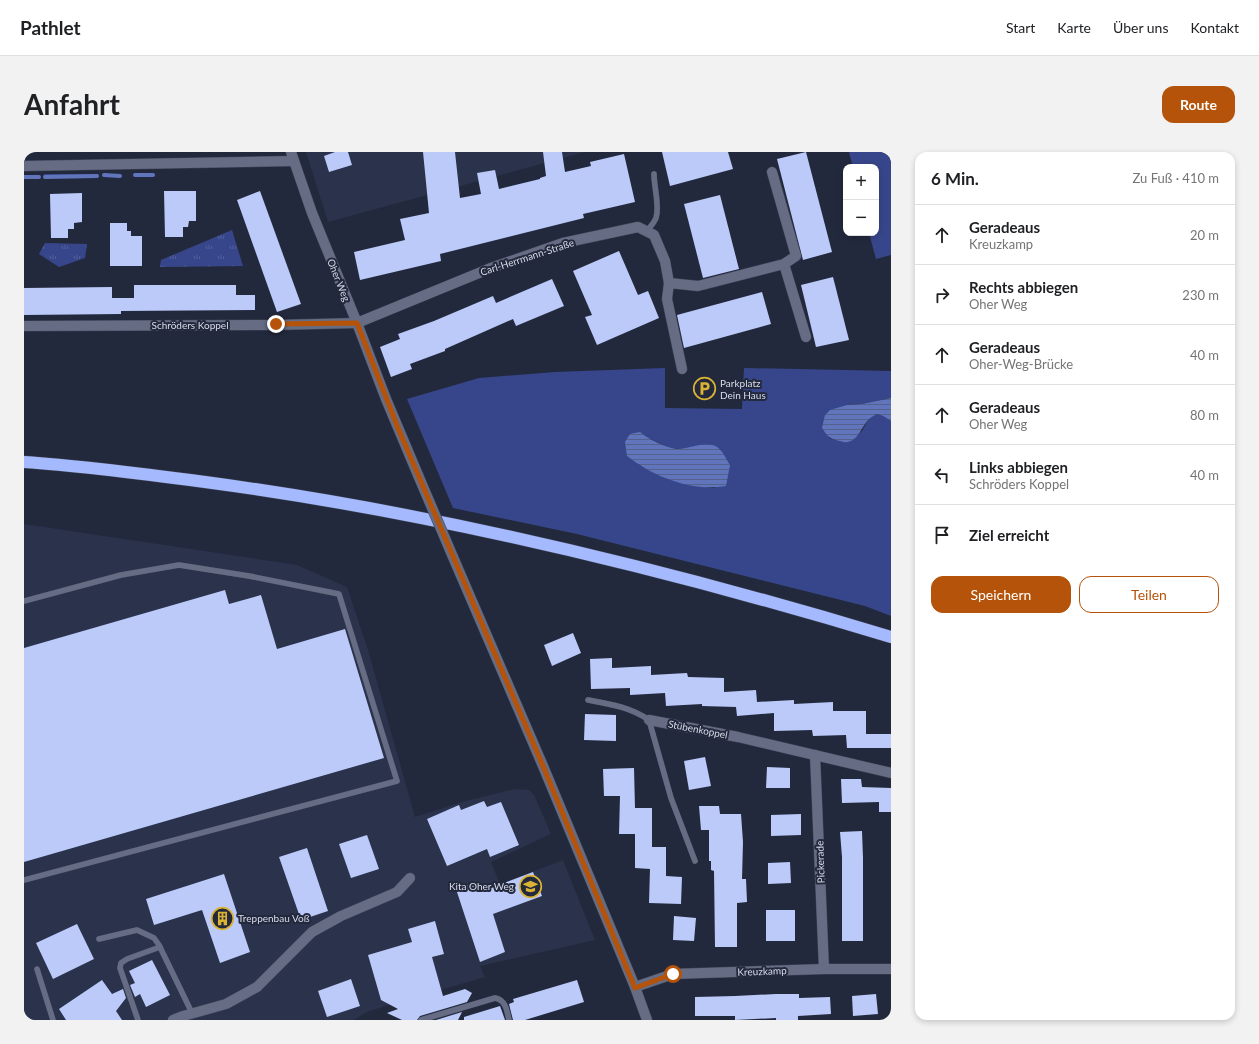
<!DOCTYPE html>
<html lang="de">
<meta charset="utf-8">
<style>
:root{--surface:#fff;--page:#f2f2f2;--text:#202124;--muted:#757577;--line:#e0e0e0;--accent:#b45309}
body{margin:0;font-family:Lato,sans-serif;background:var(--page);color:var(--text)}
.controls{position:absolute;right:12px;top:12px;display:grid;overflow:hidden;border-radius:8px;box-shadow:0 2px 6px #0003}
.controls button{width:36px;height:36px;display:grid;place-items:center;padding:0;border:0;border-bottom:1px solid var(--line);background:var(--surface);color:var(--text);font:20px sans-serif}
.stop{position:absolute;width:12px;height:12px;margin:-9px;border:3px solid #b45309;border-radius:50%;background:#fff}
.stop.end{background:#b45309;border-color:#fff;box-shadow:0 1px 4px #0008}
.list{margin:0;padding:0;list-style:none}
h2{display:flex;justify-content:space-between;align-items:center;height:52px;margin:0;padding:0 16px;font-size:17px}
h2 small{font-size:13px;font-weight:400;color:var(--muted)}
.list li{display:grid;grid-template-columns:26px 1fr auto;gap:12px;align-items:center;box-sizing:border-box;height:60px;padding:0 16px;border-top:1px solid var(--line)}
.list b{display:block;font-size:15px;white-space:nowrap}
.list p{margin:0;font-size:13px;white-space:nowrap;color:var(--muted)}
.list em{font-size:13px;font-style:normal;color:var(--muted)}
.actions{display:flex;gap:8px;padding:12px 16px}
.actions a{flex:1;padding:9px 0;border:1px solid var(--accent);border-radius:12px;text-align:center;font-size:14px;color:var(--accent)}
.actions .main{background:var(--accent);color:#fff}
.icon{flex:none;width:22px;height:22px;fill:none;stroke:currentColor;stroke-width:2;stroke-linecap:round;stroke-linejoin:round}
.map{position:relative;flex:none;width:867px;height:868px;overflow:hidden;border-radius:12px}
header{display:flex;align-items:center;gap:24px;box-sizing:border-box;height:56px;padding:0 20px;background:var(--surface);border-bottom:1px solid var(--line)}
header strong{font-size:19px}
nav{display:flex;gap:22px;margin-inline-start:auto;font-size:14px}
.intro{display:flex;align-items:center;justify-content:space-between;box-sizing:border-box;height:96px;padding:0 24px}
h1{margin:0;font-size:28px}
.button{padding:10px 18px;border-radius:12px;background:var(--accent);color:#fff;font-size:14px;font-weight:700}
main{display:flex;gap:24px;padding:0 24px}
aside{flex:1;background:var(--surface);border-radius:12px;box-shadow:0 2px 6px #0003}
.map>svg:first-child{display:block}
.built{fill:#2a324c}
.grass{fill:#37468a;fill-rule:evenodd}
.park{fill:url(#park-tufts)}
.water{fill:url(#water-rules)}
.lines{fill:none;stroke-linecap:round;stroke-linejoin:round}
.stream{stroke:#6175bd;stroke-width:4}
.building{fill:#bbcaf9}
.lane-casing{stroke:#414657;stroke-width:6}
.street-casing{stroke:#414657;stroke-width:11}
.secondary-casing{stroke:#414657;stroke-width:11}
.highway-casing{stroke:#414657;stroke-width:13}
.lane{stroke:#656c84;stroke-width:5.5}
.street{stroke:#656c84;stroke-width:10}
.secondary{stroke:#656c84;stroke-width:10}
.highway{stroke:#a5b9fe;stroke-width:12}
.secondary-bridge-casing{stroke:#414657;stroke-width:11;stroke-linecap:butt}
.secondary-bridge{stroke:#656c84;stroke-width:10}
.route{stroke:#b45309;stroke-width:5}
.labels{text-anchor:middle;stroke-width:4;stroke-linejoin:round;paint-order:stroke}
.street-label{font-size:10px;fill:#d8dcea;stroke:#23293d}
.poi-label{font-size:10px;fill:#d8dcea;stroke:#23293d;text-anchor:start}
</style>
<header>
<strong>Pathlet</strong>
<nav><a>Start</a><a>Karte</a><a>Über uns</a><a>Kontakt</a></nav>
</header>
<div class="intro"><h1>Anfahrt</h1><a class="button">Route</a></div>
<main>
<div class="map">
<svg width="867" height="868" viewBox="0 0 867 868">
<defs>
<pattern id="park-tufts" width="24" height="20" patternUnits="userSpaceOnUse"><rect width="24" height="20" fill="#37468a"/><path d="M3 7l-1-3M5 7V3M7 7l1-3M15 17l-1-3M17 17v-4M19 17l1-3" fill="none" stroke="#53609b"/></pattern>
<pattern id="water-rules" width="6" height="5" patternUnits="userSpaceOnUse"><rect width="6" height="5" fill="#6175bd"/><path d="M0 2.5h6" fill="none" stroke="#54618d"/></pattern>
</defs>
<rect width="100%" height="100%" fill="#23293d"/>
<!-- built -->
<g class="built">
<path d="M282,0H561L304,70Z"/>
<path d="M0,372L273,413L323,435L344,498L391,665L438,650L490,637L505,638L510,643L527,682L467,710L476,732L539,708L571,788L456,814L461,825L368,852L343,860L330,868H0Z"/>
</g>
<!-- grass -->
<g class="grass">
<path d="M825,0H867V103L852,107L845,81H852V15H829Z"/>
<rect x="20" y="22" width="54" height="4"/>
<path d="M641,216V256L718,257L720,216L867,219V246L838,252L823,253L805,286L818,290L827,289L838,279L845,266L853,262L859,264L867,269V464L841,454L553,382L429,356L383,247L455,226L531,220ZM615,280L622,285L643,295L654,297L682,293L691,336C663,334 638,326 614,312Z"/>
</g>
<!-- park -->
<g class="park">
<path d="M208,78L219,114L136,115L137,108Z"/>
<path d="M21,91L63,92L61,106L35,115L15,102Z"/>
</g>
<!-- water -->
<g class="water">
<path d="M867,246V269L859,264L853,262C851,263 847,265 845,267C836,276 833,295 815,289C805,286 804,285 798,276L801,263L806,258L823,253L838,252Z"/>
<path d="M616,280C624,287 644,297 655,297C666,296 683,289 693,295C699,299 702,307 706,313L702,334C668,340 630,325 603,304L601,290L606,282Z"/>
</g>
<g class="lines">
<!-- stream -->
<g class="stream">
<path d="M80,23L96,24"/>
<path d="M111,23H129"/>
<path d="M0,25H15"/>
<path d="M21,25L73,24"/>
</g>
</g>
<!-- building -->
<g class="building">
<path d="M311,0H324L328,13L305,20L300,4Z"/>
<path d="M399,0H431L436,46L457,42L453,21L471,18L475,37L516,27V26L522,24L519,0H538L541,20L567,14L566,10L600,2L611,50L559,62L560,66L416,102L417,109L336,128L330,100L381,88L376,67L405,61Z"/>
<path d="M638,0H704L709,17L646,34Z"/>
<path d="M782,0L808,100L779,108L753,7Z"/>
<path d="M140,39H172V69H165L164,75H159V85H141Z"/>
<path d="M236,39L277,152L253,160L213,48Z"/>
<path d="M58,41V70L50,71V77H44V86H27L26,42Z"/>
<path d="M696,43L715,117L679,126L660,52Z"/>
<path d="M86,71H103V79H107V84H118V114H86Z"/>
<path d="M595,99L614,143L624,139L635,166L573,193L561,165L568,163L549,119Z"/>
<path d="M809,125L825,188L792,195L777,133Z"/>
<path d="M528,127L540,154L492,174L489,167L421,197V199L386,212L388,217L367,225L356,195L376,187L374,182L410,169L469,144L472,151Z"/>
<path d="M110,133H212V143H231V158L97,159V162L0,163V136L88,135V146H110Z"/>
<path d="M738,140L747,172L660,196L653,163Z"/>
<path d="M201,438L205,452L237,443L253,497L321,477L360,606L0,710V496Z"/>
<path d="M549,481L557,501L528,514L520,493Z"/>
<path d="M588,506V516L627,514V523L663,521L664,525L700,526V540L732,538L733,550L770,548V552L809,550V559H842V582H867V596H823L822,583L789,584L788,578L750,579V561L713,564L712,555L678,554V552L642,554L641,541L606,543V536L567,537L566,507Z"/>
<path d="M561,562L592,563V589L560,588Z"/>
<path d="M681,605L687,634L665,638L660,609Z"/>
<path d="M743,615L766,616V636H742Z"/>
<path d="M610,616L611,656H628V695H642V724L658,725L657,752L625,751L626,717L611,716V682H595L596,644H580L579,617Z"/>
<path d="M817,627H837L838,635L867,636V660H855V650L818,651Z"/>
<path d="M460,649L463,655L477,650L495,693L466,705L463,697L423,714L403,667L435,653L437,658Z"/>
<path d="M675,654H695L696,662H717L719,690L718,727H722L723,750L713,751V795H691L690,719L687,718V709H685V678H677Z"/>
<path d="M777,662V683L747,684V663Z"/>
<path d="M838,679L839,706V789H818V705L816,680Z"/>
<path d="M343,683L355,717L327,726L315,692Z"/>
<path d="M283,696L304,759L277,768L255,705Z"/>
<path d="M766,710L767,731L744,732V711Z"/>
<path d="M509,720L518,744L469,762L481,800L456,810L432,737L455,729L459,739Z"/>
<path d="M200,722L226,800L196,811L178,758L130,773L122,747Z"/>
<rect x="742" y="758" width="29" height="31"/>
<path d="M650,764L672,766L670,789L649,788Z"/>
<path d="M411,769L420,802L408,805L419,844L441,837L448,841L443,850L396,864L393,868H378L363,861L374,857L357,848L344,803L388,790L384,777Z"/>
<path d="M53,772L70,807L29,827L12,791Z"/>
<path d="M128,808L146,843L122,855L116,842L111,845L106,833L111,831L105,819Z"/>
<path d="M327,827L336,854L303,865L294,839Z"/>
<path d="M78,828L88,842L99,837L102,846L92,859L98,868H42L35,857Z"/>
<path d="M553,828L560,850L501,868H489L485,852L490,850L489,847Z"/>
<path d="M752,842H775V846L806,845L807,862L774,864V868H752V866L711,868V864H671V845L711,844Z"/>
<path d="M852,842L854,862L829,864L828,844Z"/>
<path d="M476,854L481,868H440V865Z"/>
<path d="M438,860L434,868H412Z"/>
</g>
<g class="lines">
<defs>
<g id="lane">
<path d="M623,79C626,75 630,71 632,66C636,54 630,36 630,22"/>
<path d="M0,449L97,423L155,413L225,424L315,442L373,629L0,728"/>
<path d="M564,548C586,552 606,555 625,568L647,646L671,709"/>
<path d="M75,787L113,778L130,786L135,793L168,861"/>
<path d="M13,817L29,868"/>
<path d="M114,868L96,816L97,811L103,807L136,795"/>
<path d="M397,868L471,846C482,848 483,859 485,868"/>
</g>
<g id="street">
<path d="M0,14L270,9"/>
<path d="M760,112L782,185"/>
<path d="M645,131L674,134L760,112L772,104L748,20"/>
<path d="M0,174L252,173L333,171L467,116L539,91L614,75L630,83L641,109L645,131L643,147L658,217"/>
<path d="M625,568L714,585L867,621"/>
<path d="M791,603L800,817"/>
<path d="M611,835L649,822L800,817H867"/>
<path d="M149,868L159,864L202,852L233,835L288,780L317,764L373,740L386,726"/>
</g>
<g id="secondary">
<path d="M267,0L288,61L333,171L362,247L394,323"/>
<path d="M429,405L519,614L611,835L623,868"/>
</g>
<path id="highway" d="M0,310C61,314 121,322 181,330C414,361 642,417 867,485"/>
</defs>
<!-- lane casing -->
<use href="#lane" class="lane-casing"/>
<!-- street casing -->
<use href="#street" class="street-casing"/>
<!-- secondary casing -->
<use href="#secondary" class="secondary-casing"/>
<!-- highway casing -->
<use href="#highway" class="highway-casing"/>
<!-- lane -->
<use href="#lane" class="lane"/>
<!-- street -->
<use href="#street" class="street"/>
<!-- secondary -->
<use href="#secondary" class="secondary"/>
<!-- highway -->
<use href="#highway" class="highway"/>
<defs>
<path id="secondary-bridge" d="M394,323L429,405"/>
</defs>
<!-- secondary-bridge casing -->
<use href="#secondary-bridge" class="secondary-bridge-casing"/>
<!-- secondary-bridge -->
<use href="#secondary-bridge" class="secondary-bridge"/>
</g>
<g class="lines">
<!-- route -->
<path class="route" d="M252,172L333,171L374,276L519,614L611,836L649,822"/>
</g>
<!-- icons -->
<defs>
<symbol id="parking-ring" viewBox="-11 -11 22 22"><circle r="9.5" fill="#23293d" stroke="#dab333" stroke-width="1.5"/><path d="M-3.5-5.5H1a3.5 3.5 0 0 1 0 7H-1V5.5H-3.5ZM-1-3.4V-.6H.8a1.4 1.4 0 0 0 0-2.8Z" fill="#dab333"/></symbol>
<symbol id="school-ring" viewBox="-11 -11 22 22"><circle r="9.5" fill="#23293d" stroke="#dab333" stroke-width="1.5"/><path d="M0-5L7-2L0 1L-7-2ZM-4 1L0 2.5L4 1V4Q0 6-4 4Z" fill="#dab333"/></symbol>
<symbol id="building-ring" viewBox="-11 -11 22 22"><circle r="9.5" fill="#23293d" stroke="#dab333" stroke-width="1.5"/><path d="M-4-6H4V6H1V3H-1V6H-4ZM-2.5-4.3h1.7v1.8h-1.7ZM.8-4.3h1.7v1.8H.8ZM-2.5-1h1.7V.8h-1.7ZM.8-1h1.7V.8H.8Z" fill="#dab333"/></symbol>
</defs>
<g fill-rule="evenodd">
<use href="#parking-ring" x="668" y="224" width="25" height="25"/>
<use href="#school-ring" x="494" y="722" width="25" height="25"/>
<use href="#building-ring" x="186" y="754" width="25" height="25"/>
</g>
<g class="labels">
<!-- street labels -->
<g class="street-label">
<text transform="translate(503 105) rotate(-18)" y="4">Carl-Herrmann-Straße</text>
<text transform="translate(315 128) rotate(68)" y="4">Oher Weg</text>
<text x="166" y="177">Schröders Koppel</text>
<text transform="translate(674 577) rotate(11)" y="4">Stübenkoppel</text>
<text transform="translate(796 710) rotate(-92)" y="4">Pickerade</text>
<text transform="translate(738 819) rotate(-2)" y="4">Kreuzkamp</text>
</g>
<!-- poi labels -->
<g class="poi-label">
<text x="696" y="235">Parkplatz<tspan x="696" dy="12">Dein Haus</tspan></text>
<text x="490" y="738" text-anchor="end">Kita Oher Weg</text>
<text x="214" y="770">Treppenbau Voß</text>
</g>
</g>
</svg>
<div class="controls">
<button>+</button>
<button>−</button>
</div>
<div class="stop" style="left:649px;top:822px"></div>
<div class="stop end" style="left:252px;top:172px"></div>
</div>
<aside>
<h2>6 Min.<small>Zu Fuß · 410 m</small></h2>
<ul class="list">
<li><svg class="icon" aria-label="ahead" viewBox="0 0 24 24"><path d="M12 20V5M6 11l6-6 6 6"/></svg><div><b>Geradeaus</b><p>Kreuzkamp</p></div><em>20 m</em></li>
<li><svg class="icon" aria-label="right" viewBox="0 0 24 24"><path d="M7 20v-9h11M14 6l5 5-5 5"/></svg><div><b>Rechts abbiegen</b><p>Oher Weg</p></div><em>230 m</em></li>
<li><svg class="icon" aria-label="ahead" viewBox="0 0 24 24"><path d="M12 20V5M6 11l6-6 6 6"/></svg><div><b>Geradeaus</b><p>Oher-Weg-Brücke</p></div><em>40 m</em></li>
<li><svg class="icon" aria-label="ahead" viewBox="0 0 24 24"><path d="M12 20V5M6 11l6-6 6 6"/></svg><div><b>Geradeaus</b><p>Oher Weg</p></div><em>80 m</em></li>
<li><svg class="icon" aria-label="left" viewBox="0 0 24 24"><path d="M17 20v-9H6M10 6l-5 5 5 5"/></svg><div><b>Links abbiegen</b><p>Schröders Koppel</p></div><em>40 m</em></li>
<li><svg class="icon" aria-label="arrive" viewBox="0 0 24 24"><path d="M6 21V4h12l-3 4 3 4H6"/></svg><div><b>Ziel erreicht</b></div></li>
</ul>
<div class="actions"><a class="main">Speichern</a><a>Teilen</a></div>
</aside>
</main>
